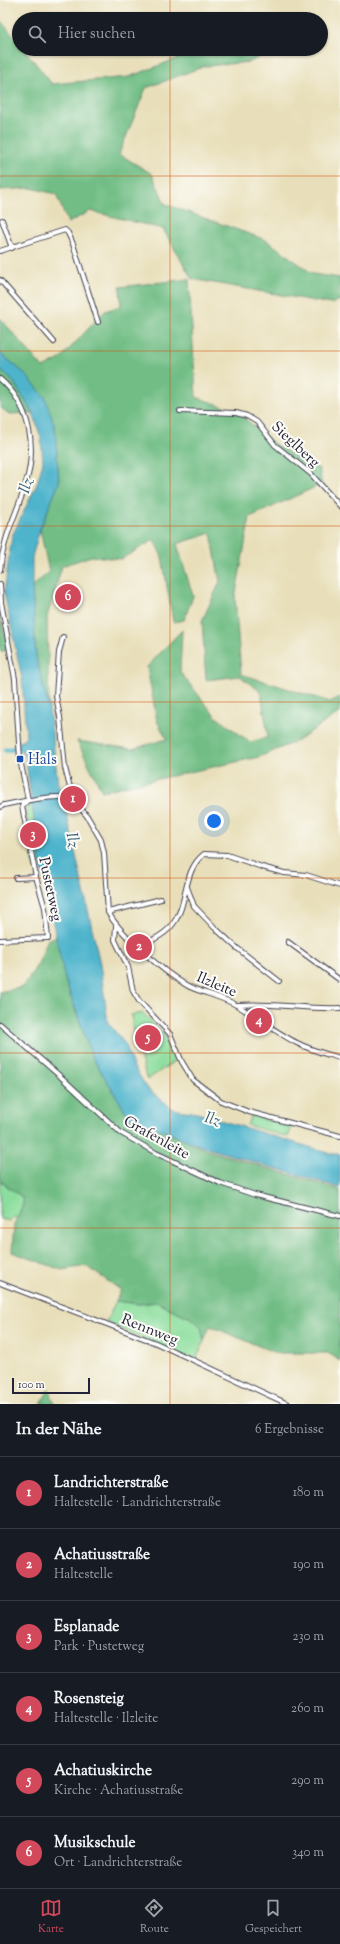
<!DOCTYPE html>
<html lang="de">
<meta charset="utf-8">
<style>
:root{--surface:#171b24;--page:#20242c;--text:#f1f3f6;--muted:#9ea1a6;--line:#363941;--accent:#d1495b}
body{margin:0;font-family:"Sorts Mill Goudy",serif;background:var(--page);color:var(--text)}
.scale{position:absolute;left:12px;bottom:10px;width:78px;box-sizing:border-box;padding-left:4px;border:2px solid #22223b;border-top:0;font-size:11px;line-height:14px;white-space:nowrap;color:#22223b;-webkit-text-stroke:3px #fdfcf7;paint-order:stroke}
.you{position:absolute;left:214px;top:821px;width:14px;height:14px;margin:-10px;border:3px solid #fff;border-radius:50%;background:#1a73e8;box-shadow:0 0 0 6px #1a73e833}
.badge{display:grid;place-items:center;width:26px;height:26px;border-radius:50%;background:var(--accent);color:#fff;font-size:13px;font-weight:700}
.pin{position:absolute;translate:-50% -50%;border:2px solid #fff;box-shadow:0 1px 4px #0006}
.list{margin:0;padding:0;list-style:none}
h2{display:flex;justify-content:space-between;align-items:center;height:52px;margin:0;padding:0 16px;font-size:17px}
h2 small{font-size:13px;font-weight:400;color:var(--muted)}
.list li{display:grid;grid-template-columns:26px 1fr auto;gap:12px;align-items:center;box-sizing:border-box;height:72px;padding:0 16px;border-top:1px solid var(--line)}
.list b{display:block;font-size:15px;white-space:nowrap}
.list p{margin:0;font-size:13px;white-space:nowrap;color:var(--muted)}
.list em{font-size:13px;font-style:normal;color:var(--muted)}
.icon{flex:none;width:22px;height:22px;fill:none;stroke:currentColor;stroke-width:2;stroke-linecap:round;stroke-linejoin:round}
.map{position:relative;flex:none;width:340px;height:1404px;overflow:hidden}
.search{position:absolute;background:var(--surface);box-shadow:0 1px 3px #0004;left:12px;right:12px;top:12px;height:44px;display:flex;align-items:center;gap:10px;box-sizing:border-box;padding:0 14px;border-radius:22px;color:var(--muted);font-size:15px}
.sheet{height:484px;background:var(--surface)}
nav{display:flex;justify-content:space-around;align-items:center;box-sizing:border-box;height:56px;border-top:1px solid var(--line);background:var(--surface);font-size:11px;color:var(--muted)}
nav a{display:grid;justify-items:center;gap:2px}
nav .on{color:var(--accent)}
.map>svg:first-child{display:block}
.green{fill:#8cde9e;stroke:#57806c}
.forest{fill:#71bd85;stroke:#4a7060}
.water{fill:#4db4cc;stroke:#386b84}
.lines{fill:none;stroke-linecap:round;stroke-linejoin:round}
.canal{stroke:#4db4cc;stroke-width:5.5}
.street-casing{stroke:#403e4e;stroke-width:6}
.street{stroke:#fff;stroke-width:4}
.grid{fill:none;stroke:#d45411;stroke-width:1;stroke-opacity:0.55}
.transit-dot{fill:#1a4fb4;stroke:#fdfcf7;stroke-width:1.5}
.labels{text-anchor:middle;stroke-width:4;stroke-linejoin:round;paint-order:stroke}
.street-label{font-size:15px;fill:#22223b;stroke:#fdfcf7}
.transit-label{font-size:15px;fill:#164399;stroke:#fdfcf7;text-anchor:start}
.water-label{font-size:16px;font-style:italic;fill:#335c75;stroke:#fdfcf7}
</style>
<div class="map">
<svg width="340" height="1404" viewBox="0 0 340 1404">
<rect width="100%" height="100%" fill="#fdfcf7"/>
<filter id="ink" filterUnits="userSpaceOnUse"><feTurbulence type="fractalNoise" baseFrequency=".025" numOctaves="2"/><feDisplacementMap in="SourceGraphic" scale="8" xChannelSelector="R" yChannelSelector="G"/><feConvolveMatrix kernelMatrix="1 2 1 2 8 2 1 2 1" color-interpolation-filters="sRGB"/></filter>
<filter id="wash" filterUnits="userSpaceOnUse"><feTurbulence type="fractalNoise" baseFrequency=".012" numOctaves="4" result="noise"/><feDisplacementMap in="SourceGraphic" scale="16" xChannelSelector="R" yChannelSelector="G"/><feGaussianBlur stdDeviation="0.9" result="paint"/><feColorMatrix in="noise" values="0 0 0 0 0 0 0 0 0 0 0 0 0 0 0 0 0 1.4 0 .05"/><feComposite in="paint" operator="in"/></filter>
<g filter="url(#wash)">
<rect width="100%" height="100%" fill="#e8dfba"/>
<!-- green -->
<g class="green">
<path d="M32,804L40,862L34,869L26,807Z"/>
<path d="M143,1013L164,1034L176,1060L147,1080L133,1032L131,1015Z"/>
<path d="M251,1115L292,1127L288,1137L247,1125Z"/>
<path d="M0,1181L22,1197L23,1205L17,1218L14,1217L10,1221L0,1219Z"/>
<path d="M116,1301L139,1304L156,1302L193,1319L201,1327L204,1341L195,1362L106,1322Z"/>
</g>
<!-- forest -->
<g class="forest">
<path d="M0,20L19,43V49H24L52,84L129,77L194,52L233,49H274L250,62L205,66L146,88L119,154L152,174L165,204L266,240L313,274L340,278V300L331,304L192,279L163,229L90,211L68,223L56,194L31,188L0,190Z"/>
<path d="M189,279L196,397L236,411L277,446L319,469L322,484L250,517L235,598L241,674L330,702L340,697V712L297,741L259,757L102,791L77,741L132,749L167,739L157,721L147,667L182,630L180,672L216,717L250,742L268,737L261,692L240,676L206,680L202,621L220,582L211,533L177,544L193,596L184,620L173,622L162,557L154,540L121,559L91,556L62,566L47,617L49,708L36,657L32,587L49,572L40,529L59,483L55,428L24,373L0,353V318L43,368L60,359L105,311L121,306L120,287Z"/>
<path d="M0,370L13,381L33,413L9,414L0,407Z"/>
<path d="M0,615L9,650L0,652Z"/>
<path d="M57,937L66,983L92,1057L129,1116L207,1150L340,1190V1361L328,1353H276L210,1326L204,1341L201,1327L193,1319L156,1302L139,1304L116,1301L121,1290L86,1266L62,1270L12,1252L14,1224L23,1205L22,1197L0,1181V992L23,987L39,962L48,939Z"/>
<path d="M49,1389L55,1404H41Z"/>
</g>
<!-- water -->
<path class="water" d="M0,353L24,373L45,397L55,428L59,483L40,529L32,557V587L36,657L49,708L58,784L64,802L100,964L108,1023L126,1045L133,1066L148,1089L173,1109L197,1113L332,1154H340V1188L204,1147L129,1117L92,1057L65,979L40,862L25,754L20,752L19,742L23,741L26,736L22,679L4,592L12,536L37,484L43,462L41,438L33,413L13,381L0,370Z"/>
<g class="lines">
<!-- canal -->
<path class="canal" d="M6,750L23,747"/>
</g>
</g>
<g filter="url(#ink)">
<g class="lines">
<defs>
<g id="street">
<path d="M2,220L12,248"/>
<path d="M0,251L65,230L68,233L73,244L98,322"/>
<path d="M0,280L54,342"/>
<path d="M0,379C30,405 37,446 26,483C17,514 3,536 0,570"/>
<path d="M180,411L236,413L247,416L257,422L275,445L311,474L340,506"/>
<path d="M0,584L1,602L15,679L20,759L28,800"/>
<path d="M63,637L59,652L56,696L60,717L65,768L73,799L87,816L101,840L104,853L108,912C120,935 167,975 190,987C206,994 223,997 238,1006C258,1018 277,1033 297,1043C310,1050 326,1054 340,1058"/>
<path d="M0,807L4,805C19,802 59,793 73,799"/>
<path d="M16,878L36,877"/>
<path d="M187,887L194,906L215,928L237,948L279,981"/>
<path d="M108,912L161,899"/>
<path d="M116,926L115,940L128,967L133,991L139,1001L170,1034L182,1062L193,1080L221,1101L231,1105L249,1112L340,1136"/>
<path d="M0,940L48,938L45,908L36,877L22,806L28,800"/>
<path d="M288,942L340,980"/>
<path d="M139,947C150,941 165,935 173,924C189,903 182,871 204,854L227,855L262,867L284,873L306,875L340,886"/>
<path d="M237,1005C272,1002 305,1010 340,1008"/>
<path d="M0,1024L61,1077L121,1133L156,1153L220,1183L255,1195L340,1216"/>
<path d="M0,1283L156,1343L288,1404"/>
</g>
</defs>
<!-- street casing -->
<use href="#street" class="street-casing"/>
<!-- street -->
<use href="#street" class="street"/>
</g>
</g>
<!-- grid -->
<path class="grid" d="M170,0V19M170,49V1404M0,176H340M0,351H340M0,526H340M0,702H340M0,878H340M0,1053H340M0,1228H340"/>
<!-- markers -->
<rect class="transit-dot" x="16" y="755" width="8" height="8" rx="2"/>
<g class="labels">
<!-- street labels -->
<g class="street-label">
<text transform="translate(296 444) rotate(43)" y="5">Sieglberg</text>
<text transform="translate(51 889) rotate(78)" y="5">Pustetweg</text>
<text transform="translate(217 984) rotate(23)" y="5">Ilzleite</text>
<text transform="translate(157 1137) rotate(29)" y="5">Grafenleite</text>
<text transform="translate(150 1329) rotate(22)" y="5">Rennweg</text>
</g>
<!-- transit labels -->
<g class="transit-label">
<text x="28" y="764">Hals</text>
</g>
<!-- water labels -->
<g class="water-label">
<text transform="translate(25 485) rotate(-72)" y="6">Ilz</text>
<text transform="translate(74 840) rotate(79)" y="6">Ilz</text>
<text transform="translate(213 1118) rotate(16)" y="6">Ilz</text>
</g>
</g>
</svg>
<div class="scale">100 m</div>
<div class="you"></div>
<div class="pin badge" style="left:73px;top:799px">1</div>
<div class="pin badge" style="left:139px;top:947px">2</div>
<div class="pin badge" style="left:33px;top:835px">3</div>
<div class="pin badge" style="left:259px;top:1021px">4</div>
<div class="pin badge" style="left:148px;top:1038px">5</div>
<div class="pin badge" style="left:68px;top:597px">6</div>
<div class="search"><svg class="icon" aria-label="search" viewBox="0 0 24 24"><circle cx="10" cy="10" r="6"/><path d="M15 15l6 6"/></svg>Hier suchen</div>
</div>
<section class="sheet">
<h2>In der Nähe<small>6 Ergebnisse</small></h2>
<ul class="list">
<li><span class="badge">1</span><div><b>Landrichterstraße</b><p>Haltestelle · Landrichterstraße</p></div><em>180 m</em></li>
<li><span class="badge">2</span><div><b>Achatiusstraße</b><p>Haltestelle</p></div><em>190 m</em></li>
<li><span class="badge">3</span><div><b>Esplanade</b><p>Park · Pustetweg</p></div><em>230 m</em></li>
<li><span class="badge">4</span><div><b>Rosensteig</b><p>Haltestelle · Ilzleite</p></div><em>260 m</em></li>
<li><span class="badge">5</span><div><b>Achatiuskirche</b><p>Kirche · Achatiusstraße</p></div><em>290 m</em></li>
<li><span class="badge">6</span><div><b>Musikschule</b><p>Ort · Landrichterstraße</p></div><em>340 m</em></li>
</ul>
</section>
<nav>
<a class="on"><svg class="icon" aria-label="map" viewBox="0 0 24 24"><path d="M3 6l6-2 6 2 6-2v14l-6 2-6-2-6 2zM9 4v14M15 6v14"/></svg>Karte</a>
<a><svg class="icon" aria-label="directions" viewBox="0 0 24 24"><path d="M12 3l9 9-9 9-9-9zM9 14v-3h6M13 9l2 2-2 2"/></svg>Route</a>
<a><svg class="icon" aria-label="saved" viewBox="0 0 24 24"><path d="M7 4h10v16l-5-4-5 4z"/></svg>Gespeichert</a>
</nav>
